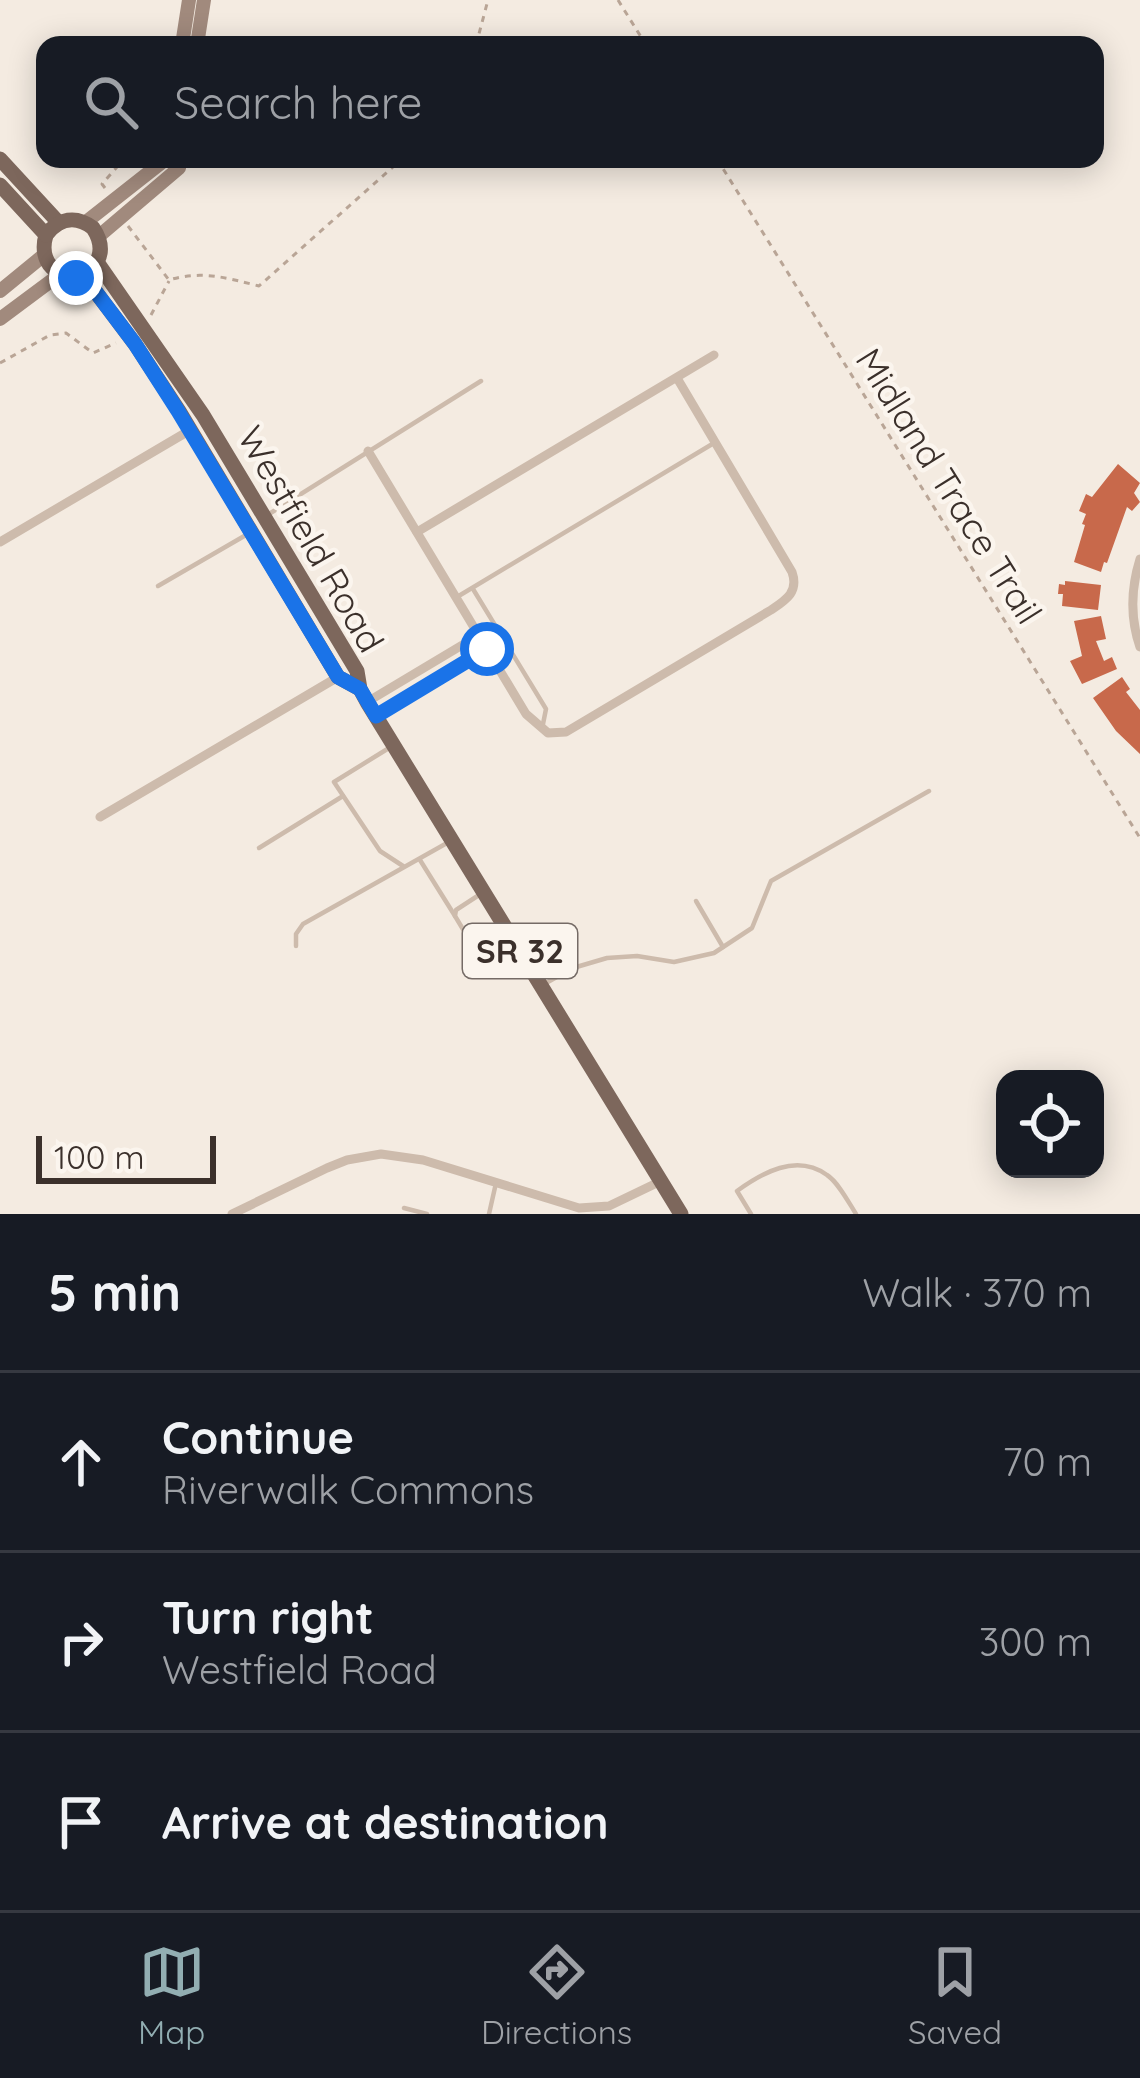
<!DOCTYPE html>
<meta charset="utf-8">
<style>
:root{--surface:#171b24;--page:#242831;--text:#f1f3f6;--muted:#9ea1a6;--line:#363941;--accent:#92aeb2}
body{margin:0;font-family:Quicksand,sans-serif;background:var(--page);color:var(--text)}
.controls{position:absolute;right:36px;bottom:36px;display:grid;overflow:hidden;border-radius:24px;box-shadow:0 6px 30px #0003}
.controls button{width:108px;height:108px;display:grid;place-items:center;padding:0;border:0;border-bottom:3px solid var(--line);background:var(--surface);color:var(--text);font:60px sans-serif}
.scale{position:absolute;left:36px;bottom:30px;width:180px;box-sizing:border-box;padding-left:12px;border:6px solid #3b302b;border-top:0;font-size:33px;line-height:42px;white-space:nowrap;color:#3b302b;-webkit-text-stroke:9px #fbf5ee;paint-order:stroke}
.stop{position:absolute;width:36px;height:36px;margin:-27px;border:9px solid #1a73e8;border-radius:50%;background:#fff}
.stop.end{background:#1a73e8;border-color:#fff;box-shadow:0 3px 12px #0008}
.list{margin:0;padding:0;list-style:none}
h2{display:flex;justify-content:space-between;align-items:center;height:156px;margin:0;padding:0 48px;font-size:51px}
h2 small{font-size:39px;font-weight:400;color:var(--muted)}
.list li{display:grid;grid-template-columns:78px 1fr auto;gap:36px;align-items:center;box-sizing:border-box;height:180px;padding:0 48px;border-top:3px solid var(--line)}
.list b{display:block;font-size:45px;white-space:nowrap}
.list p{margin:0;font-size:39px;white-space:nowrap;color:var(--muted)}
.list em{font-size:39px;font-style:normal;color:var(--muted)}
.icon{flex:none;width:66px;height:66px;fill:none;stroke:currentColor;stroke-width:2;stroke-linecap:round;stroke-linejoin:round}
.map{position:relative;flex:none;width:1140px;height:1214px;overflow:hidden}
.search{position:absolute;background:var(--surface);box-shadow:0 6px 30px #0003;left:36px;right:36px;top:36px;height:132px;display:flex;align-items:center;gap:30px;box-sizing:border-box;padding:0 42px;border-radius:24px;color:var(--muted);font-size:45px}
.sheet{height:696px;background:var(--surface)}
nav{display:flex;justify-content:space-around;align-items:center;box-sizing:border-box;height:168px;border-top:3px solid var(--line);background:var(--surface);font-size:33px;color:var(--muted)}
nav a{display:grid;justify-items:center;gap:6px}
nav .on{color:var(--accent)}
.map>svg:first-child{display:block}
.building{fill:#c8694b}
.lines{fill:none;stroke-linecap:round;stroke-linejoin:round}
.path{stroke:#b9a596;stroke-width:3;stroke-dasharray:6 6;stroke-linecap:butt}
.service{stroke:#cdbbac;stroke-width:4.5}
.minor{stroke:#cdbbac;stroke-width:9}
.secondary{stroke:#a18a7d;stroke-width:14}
.primary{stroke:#7d675c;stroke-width:15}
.route{stroke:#1a73e8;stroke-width:15}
.labels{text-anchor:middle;stroke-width:9;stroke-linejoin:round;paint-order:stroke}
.shield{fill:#fbf5ee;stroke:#756b66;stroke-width:3}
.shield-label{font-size:33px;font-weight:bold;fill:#3b302b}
.street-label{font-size:36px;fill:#3b302b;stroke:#fbf5ee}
</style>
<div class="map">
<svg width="1140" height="1214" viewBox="0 0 1140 1214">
<rect width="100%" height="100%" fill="#f4ebe1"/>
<!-- building -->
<g class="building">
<path d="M1118,464L1140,483L1134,493L1140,502L1132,511L1127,507L1107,563L1104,562L1101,572L1074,562L1085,525L1082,524L1086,514L1079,511L1086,494L1092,497Z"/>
<path d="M1065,581L1101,585L1098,610L1062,606L1063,594H1058L1059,584L1065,585Z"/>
<path d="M1101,616L1106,639L1096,641L1104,661L1112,657L1117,669L1082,684L1070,661L1082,656L1074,621Z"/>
<path d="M1122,677L1130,689L1126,692L1140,710V754L1116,731L1093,698Z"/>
</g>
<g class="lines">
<!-- path -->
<g class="path">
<path d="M618,0L646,45"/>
<path d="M476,45L488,0"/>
<path d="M717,159L1140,838"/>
<path d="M105,188L102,184L124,159"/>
<path d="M128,226L169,280C202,270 227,278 259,286L402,159"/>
<path d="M151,315L169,281"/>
<path d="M0,363L50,335L66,333L93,353L116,343"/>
</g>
<!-- service -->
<g class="service">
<path d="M269,514L481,381"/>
<path d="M158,586L246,535"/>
<path d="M473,589L543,704L546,709L543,724"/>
<path d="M457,597L714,443"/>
<path d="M389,748L334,782L380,851L403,866"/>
<path d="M259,848L343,796"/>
<path d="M420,860L455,916"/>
<path d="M696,901L723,947"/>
<path d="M467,936L455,916L456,910L479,895"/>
<path d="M296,946V934L303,924L447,843"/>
<path d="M546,983L573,968L607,958L637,956L674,962L714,953L752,928L771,881L929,791"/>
<path d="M404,1208L427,1214"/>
<path d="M489,1214L496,1183"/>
<path d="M751,1214L737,1191C762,1173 796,1153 827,1175C838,1182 849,1203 856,1214"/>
</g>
<!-- minor -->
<g class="minor">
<path d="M368,451L526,714L548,733L566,732L771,610C786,600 799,592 792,572L677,378"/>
<path d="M417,532L714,355"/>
<path d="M0,542L192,429"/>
<path d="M1140,559C1131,588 1130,618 1140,647"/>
<path d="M367,702L479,635"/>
<path d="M376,716L487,649"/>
<path d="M100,817L338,677"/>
<path d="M232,1214L327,1168L347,1160L381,1154L423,1160L579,1208L609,1206L661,1181"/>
</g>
<!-- secondary -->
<g class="secondary">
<path d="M182,45L189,0"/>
<path d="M197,45L204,0"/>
<path d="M86,222L166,159"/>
<path d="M99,236L179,168L180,159"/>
<path d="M0,291L44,255"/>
<path d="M0,319L59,275"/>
</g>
<!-- primary -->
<g class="primary">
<path d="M0,159L59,223"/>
<path d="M0,185L46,235C38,262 57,281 83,275"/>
<path d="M46,235C59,218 76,215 93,228C103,243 103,257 91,270"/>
<path d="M97,262L203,415L357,671L360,689L367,702L681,1214"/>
<path d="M83,275L135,344L179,411L338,677L360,689"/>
</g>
</g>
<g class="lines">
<!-- route -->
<path class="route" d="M76,278L83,275L135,344L178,411L338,677L360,689L376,716L487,649"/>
</g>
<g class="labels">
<!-- shield labels -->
<rect class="shield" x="463" y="924" width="114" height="54" rx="9"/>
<g class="shield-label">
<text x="520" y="963">SR 32</text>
</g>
<!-- street labels -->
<g class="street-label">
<text transform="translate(949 486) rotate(58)" y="13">Midland Trace Trail</text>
<text transform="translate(311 539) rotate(60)" y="13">Westfield Road</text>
</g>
</g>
</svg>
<div class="controls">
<button><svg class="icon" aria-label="locate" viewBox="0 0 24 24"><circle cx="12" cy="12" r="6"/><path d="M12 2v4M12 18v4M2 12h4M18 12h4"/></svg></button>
</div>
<div class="scale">100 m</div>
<div class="stop" style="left:487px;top:649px"></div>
<div class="stop end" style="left:76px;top:278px"></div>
<div class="search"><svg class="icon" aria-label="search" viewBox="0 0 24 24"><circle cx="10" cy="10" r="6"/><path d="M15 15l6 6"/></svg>Search here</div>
</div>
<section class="sheet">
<h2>5 min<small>Walk · 370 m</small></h2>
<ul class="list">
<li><svg class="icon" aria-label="ahead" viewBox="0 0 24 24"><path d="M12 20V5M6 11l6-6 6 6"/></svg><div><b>Continue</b><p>Riverwalk Commons</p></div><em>70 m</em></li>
<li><svg class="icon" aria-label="right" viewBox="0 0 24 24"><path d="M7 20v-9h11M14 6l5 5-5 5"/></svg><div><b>Turn right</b><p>Westfield Road</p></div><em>300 m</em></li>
<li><svg class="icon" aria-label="arrive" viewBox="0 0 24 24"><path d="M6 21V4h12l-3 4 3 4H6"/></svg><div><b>Arrive at destination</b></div></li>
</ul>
</section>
<nav>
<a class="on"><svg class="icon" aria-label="map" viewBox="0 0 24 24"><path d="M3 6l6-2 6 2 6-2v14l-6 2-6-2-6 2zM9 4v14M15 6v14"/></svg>Map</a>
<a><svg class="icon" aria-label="directions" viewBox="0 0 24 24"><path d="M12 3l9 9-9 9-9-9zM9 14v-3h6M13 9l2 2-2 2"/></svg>Directions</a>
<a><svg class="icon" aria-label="saved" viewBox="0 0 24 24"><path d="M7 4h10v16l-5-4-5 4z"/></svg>Saved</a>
</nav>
